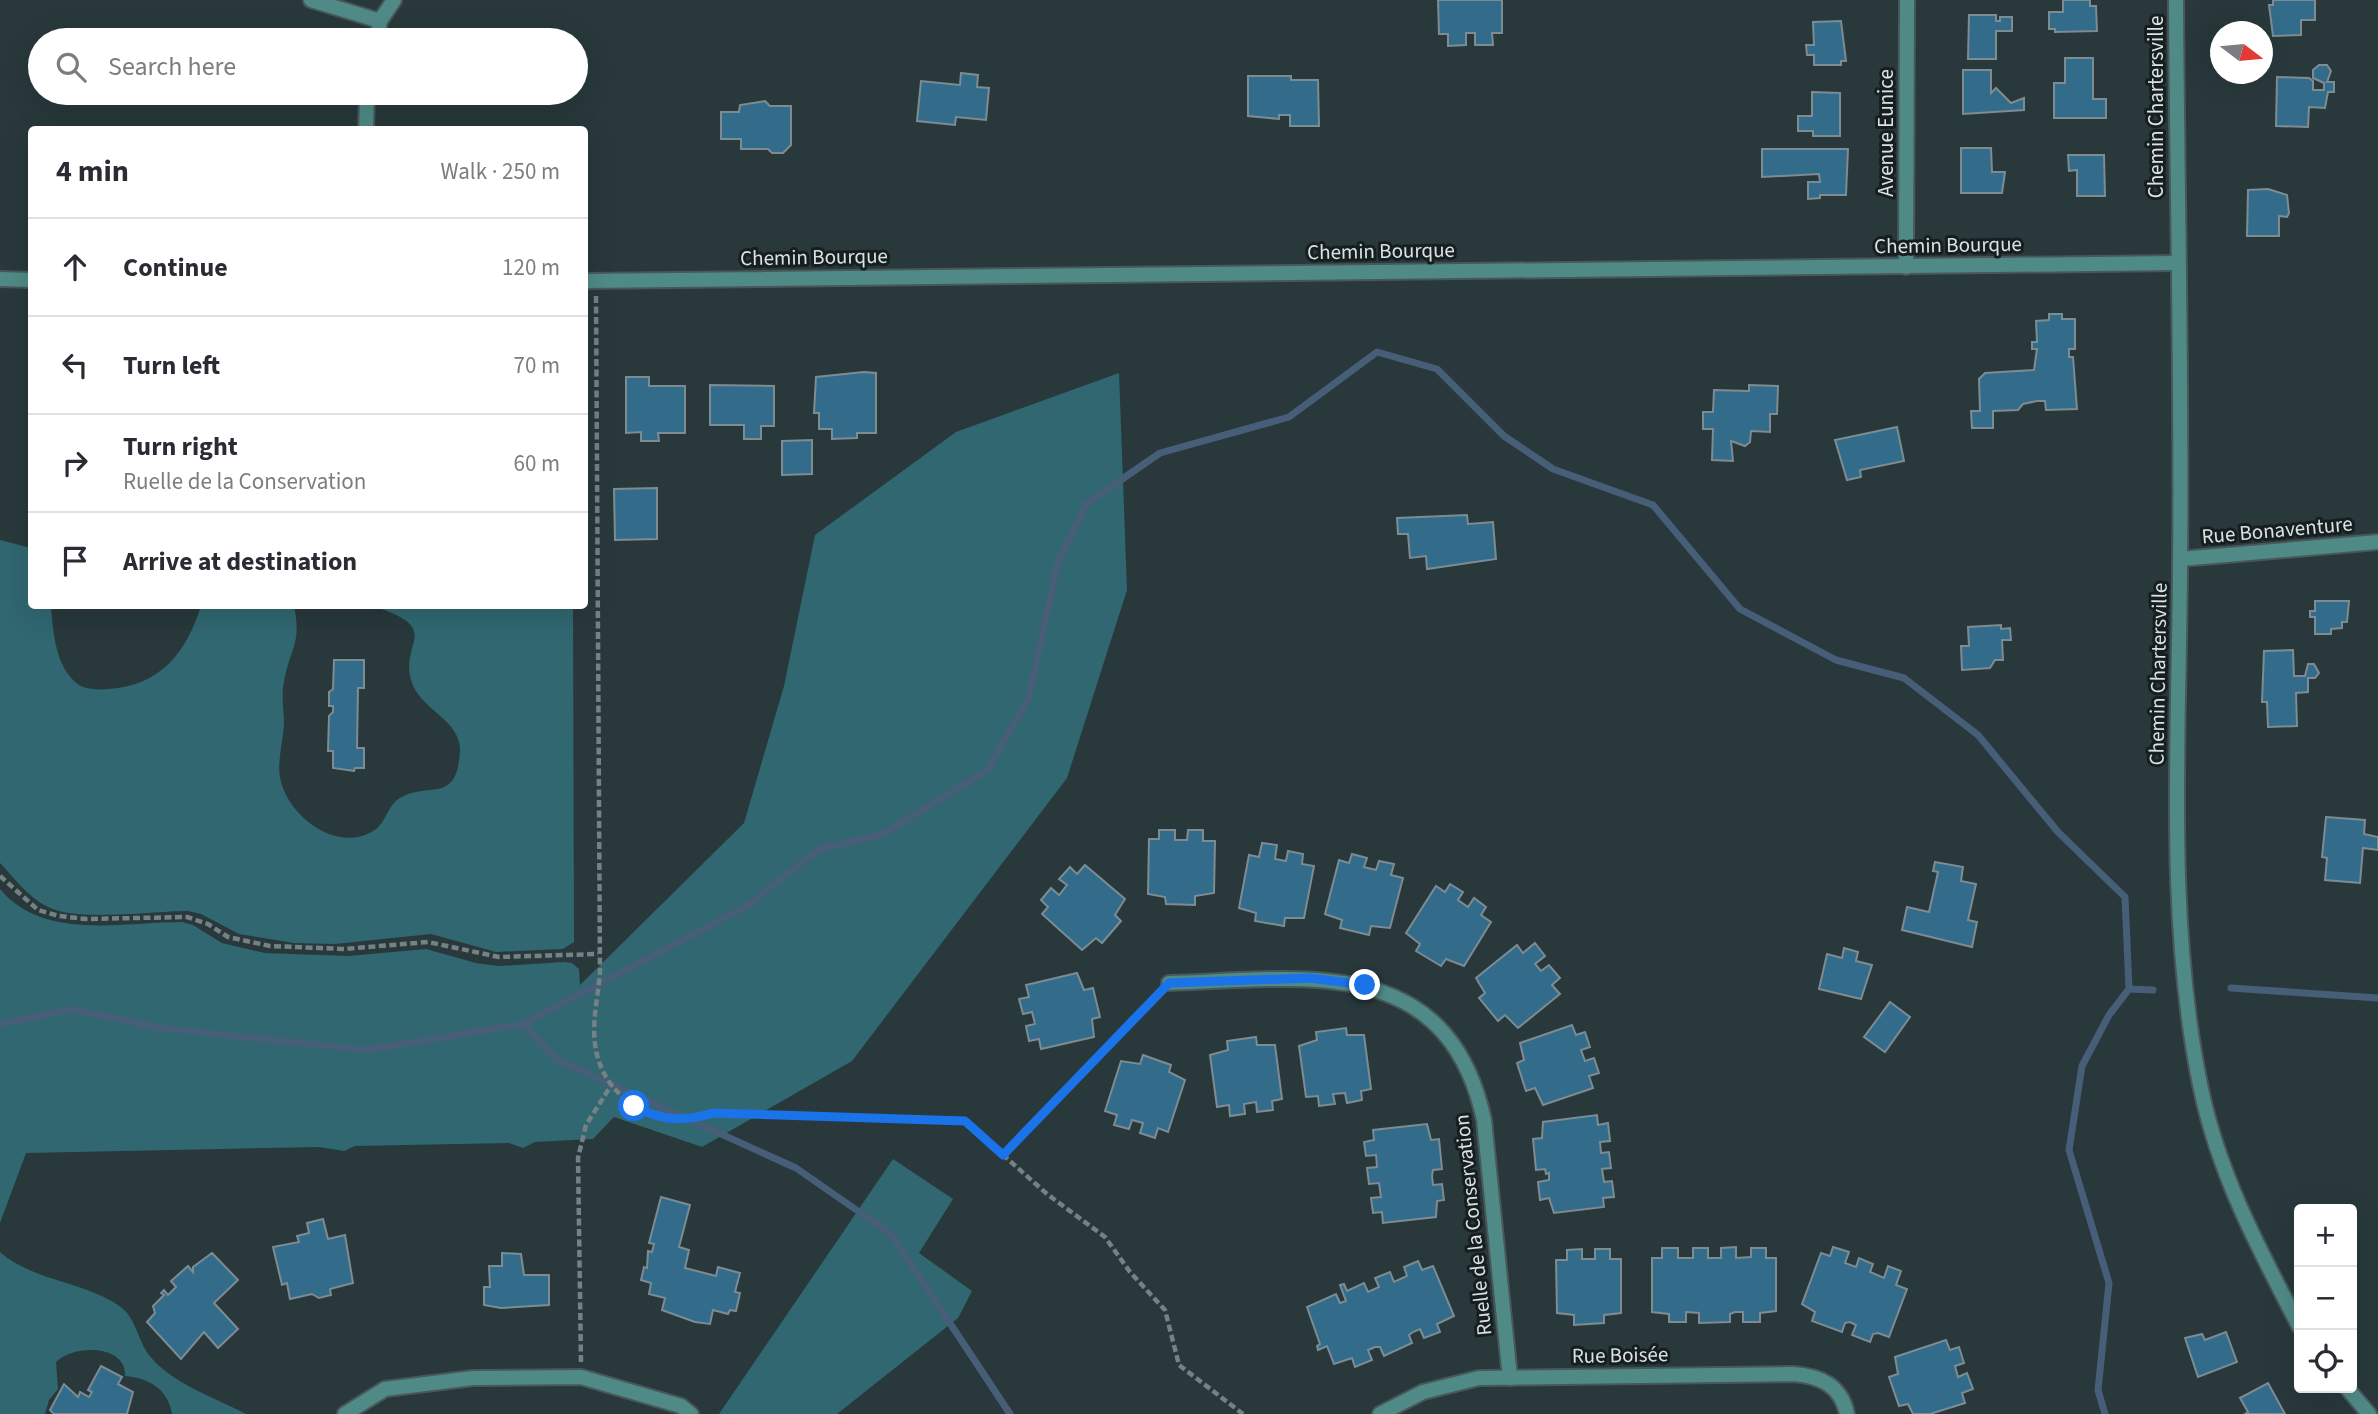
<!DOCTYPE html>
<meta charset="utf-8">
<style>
:root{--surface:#fff;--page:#f2f2f3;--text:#2b2b33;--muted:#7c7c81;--line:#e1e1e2}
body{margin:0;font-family:"Source Sans 3",sans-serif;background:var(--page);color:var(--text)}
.controls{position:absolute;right:21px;bottom:21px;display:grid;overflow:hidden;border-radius:7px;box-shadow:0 7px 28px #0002}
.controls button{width:63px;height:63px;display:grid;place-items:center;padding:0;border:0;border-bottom:2px solid var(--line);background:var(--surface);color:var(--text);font:35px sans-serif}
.compass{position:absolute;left:2210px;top:21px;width:63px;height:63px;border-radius:50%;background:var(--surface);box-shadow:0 7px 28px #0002;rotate:106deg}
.stop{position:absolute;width:21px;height:21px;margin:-16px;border:5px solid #1a73e8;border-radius:50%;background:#fff}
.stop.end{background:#1a73e8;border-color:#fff;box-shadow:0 2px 7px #0008}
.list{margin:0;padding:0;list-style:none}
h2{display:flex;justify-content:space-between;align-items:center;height:91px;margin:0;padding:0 28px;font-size:30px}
h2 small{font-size:23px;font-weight:400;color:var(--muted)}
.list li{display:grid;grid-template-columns:46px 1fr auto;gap:21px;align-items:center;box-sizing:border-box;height:98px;padding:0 28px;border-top:2px solid var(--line)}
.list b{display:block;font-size:26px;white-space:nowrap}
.list p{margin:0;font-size:23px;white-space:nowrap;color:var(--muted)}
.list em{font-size:23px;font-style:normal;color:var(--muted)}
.icon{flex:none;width:38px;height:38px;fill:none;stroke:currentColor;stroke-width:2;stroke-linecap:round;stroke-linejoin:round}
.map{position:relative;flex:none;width:2378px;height:1414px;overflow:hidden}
.search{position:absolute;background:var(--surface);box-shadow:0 7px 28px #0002;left:28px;top:28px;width:560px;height:77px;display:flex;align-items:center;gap:18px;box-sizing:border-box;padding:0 24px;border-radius:38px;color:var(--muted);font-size:26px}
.panel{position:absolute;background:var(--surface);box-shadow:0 7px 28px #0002;left:28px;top:126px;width:560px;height:483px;border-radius:7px}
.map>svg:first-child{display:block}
.green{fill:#306771}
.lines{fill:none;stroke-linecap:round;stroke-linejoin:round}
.stream{stroke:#475e78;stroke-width:7}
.building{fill:#336c8a;stroke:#7d8b93;stroke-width:2}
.minor-casing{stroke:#485759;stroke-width:18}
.tertiary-casing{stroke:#485759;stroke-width:18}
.path{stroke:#758285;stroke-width:4.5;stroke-dasharray:7 3.5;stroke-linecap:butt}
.minor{stroke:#508a86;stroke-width:14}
.tertiary{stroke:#508a86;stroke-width:14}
.route{stroke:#1a73e8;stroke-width:9}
.labels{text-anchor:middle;stroke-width:6;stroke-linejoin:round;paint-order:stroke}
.street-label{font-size:21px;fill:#d9e2e4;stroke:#171e1f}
</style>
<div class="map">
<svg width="2378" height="1414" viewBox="0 0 2378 1414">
<rect width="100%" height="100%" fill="#28383b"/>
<!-- green -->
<g class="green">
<path d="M1119,373L1127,590L1067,778L852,1061L702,1147L614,1117L593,1139L535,1142L523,1148L509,1143L355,1146L344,1151L319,1147L26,1153L0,1223V889C43,941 123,922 182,922L193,925L222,943L265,953L348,956L426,949L476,963L498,966L564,962L572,963L579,969L580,985L744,823L784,686L815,535L956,432Z"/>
<path d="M0,540L31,548L32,606H51C53,631 55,662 74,681C83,690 97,690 109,689C161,685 186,653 201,606H294C302,644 290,648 284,682C281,696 284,710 284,724C283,744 276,763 281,782C291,819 340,855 376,829C387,821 388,803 402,797C430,782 457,804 460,751C461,719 419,710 411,680C400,641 444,629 373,606H573L574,942L563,949L496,952L431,934L335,944L294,943L239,934L201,914L188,911C153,911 77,922 48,907C28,897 15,879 0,863Z"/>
<path d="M893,1159L953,1199L919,1253L972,1291L958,1318L837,1414H719Z"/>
<path d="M0,1252C33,1281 82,1281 118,1305C136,1316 137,1339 149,1355C172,1384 214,1397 246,1414H172C168,1389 149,1378 125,1376C127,1344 73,1344 56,1362L58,1389L49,1400L45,1414H0Z"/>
</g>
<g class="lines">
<!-- stream -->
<g class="stream">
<path d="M2231,988L2378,998"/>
<path d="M2129,989L2153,990"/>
<path d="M0,1024L72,1009L159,1028L367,1050L523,1024L747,906L819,849L881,835L988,770L1029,697L1058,562L1086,504L1160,453L1289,417L1377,352L1437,369L1504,436L1553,469L1653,505L1740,609L1836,660L1904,678L1978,735L2058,832L2125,897L2129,989L2109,1015L2082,1066L2069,1150L2109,1283L2098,1390L2105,1414"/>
<path d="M523,1024L558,1060L796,1168L891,1234L1010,1414"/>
</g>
</g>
<!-- building -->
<g class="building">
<path d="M1438,0H1502V33H1492L1493,45H1475V33H1466V45L1448,46V34H1439Z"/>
<path d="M2063,0H2090V6H2096L2097,31L2055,32V29H2049V12H2063Z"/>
<path d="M2273,0H2315V20H2301V35L2273,36L2269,5H2273Z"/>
<path d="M1969,15H1996V21H2000V17H2012V31H1996V59H1968Z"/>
<path d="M1841,21L1846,61H1841V65H1814V55H1807L1806,45H1814L1813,22Z"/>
<path d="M2065,58H2093V99H2106V118H2054V83H2065Z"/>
<path d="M2319,65H2327L2331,71L2327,82H2334V92H2328L2325,108L2309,107L2308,127L2276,126L2277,77L2309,78L2313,81V90H2324V83L2313,78V70Z"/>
<path d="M1963,70H1991V93L1996,88L2011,103L2024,98V110L1963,114Z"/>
<path d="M961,73L978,75L977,87L989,88L986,120L956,117L955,125L917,121L921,81L960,85Z"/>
<path d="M1248,76H1291V80H1318L1319,126H1290V115H1279V119L1248,116Z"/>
<path d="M1812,92L1840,93V136H1813V131H1798V116H1812Z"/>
<path d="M765,101L770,106H791V145L783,153H772L768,149H741V139H721V112H739L740,105Z"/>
<path d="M1961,148H1991L1992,172H2005L2002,193H1961Z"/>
<path d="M1762,149H1848L1846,195H1820V198L1808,199V182H1820L1819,174L1762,177Z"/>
<path d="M2068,155H2104L2105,196H2077V170L2069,171Z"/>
<path d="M2268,189L2287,195L2289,213L2287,217L2279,216V236H2247L2248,190Z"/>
<path d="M2049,314H2062V319H2075V349H2069V357H2073L2077,409L2046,410L2045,401H2037L2023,404L2018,410L1993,411V428H1972L1971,411H1980L1979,379L1985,373L2034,370L2037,349H2032V342H2037L2036,321L2049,320Z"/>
<path d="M864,372L876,373V433H857V438L832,439V429H819V413H814L816,377Z"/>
<path d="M626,377H649V386H685V433H658L659,441H641V432L626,433Z"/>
<path d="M710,385L774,386V426H761V439H744V425H710Z"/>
<path d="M1749,385L1778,386L1777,414H1770V432L1751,431L1750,442L1745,446L1731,441L1733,461L1712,460L1713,429H1703V412H1713L1714,390L1749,391Z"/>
<path d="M1897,427L1904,461L1860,470L1861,477L1847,480L1835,440Z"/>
<path d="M812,440V474L782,475V441Z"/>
<path d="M657,488V539L615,540L614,489Z"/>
<path d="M1467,515L1468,524L1493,522L1496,559L1427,569L1426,556L1410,558L1408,534H1398L1397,518Z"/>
<path d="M2315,601H2349L2347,622H2342V628L2331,629V634H2315V617H2310V611H2315Z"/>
<path d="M2001,625V629L2010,628L2011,640H2002L2003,660H1995L1990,668L1962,670L1961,646H1969L1968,627Z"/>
<path d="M2293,650L2294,676H2305L2308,664H2314L2319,673L2315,678H2308V692L2296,693L2297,726L2268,727L2267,702H2262L2264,651Z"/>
<path d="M334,660H364V688H358L357,748H364V768H355L354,771L333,768V751H328L329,716L333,712V706H329V692L333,689Z"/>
<path d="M2326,817L2365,820L2364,834L2378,837V850L2363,848L2360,883L2325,880L2327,858L2322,857Z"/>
<path d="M1159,830H1175V840H1187L1188,830H1203V841H1215L1214,893L1195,896V905L1166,904L1165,897L1148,894L1149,839H1159Z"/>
<path d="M1262,843L1277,845L1275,859L1286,861L1288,851L1303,854L1302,864L1314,866L1304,918H1285L1284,926L1255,921L1256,913L1239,908L1249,855L1259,857Z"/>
<path d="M1352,854L1367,858L1364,867L1376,870L1379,861L1394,864L1391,875L1403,878L1390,928L1371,926L1369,935L1340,928L1342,920L1325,914L1339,860L1349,863Z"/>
<path d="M1935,862L1963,867L1961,881L1976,884L1968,920L1977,922L1972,947L1902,930L1907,907L1929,912L1938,872L1933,871Z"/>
<path d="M1085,865L1125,899L1115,915L1121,921L1102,943L1096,938L1082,950L1042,914L1048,907L1041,900L1051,888L1059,895L1067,885L1059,879L1070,867L1077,874Z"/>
<path d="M1450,884L1463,892L1458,900L1468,907L1474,898L1486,907L1481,915L1491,922L1464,966L1446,959L1441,966L1416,951L1420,944L1406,933L1436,886L1445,892Z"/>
<path d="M1535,943L1545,956L1535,964L1541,971L1549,965L1560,978L1552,985L1560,994L1518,1028L1505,1015L1498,1021L1479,998L1485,993L1476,978L1517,945L1523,953Z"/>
<path d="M1844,948L1858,952L1856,961L1872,965L1861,999L1819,989L1827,954L1842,958Z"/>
<path d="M1077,973L1084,990L1093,988L1100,1017L1092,1019L1094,1037L1041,1049L1039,1039L1029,1041L1026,1026L1035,1024L1032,1012L1023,1014L1019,999L1029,997L1026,985Z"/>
<path d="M1890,1002L1910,1017L1885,1052L1864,1037Z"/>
<path d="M1572,1025L1576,1035L1585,1032L1590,1047L1581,1050L1585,1061L1594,1058L1599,1073L1589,1076L1593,1088L1543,1105L1535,1088L1526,1091L1517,1063L1524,1060L1520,1043Z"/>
<path d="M1346,1028L1347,1035H1364L1371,1089L1361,1091L1362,1100L1347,1103L1345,1093L1333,1094L1335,1104L1319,1106L1318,1096L1306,1097L1299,1046L1317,1040L1316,1032Z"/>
<path d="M1256,1037L1257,1045H1275L1282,1099L1272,1101L1273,1110L1257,1112L1256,1102L1244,1104L1245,1114L1230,1116L1229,1105L1217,1107L1210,1055L1228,1050L1227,1041Z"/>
<path d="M1143,1055L1171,1065L1169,1072L1185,1080L1168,1132L1158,1128L1155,1138L1140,1133L1143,1123L1132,1120L1129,1129L1114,1125L1117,1115L1105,1111L1121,1061L1140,1064Z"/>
<path d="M1597,1115L1598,1125L1608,1123L1610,1141L1600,1142L1601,1153L1609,1152L1611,1168L1602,1169L1604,1182L1612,1181L1614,1197L1603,1198L1604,1207L1554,1213L1549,1198L1540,1200L1538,1182L1549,1180V1173L1546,1174L1545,1169L1536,1170L1533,1139L1542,1138L1543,1122Z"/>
<path d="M1427,1124L1431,1140L1439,1139L1442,1169L1433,1170L1432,1176L1433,1185L1442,1184L1444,1200L1437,1201L1436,1217L1383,1223L1382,1212L1373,1213L1371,1198L1381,1197L1379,1183L1369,1184L1367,1168L1377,1167L1376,1155L1366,1156L1364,1142L1374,1140L1373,1130Z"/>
<path d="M661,1197L690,1205L679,1247L689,1250L685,1268L716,1276L718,1267L740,1273L735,1292L740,1293L736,1311L730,1310L728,1314L713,1310L710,1324L695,1322L662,1310L665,1298L649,1294L651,1283L641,1280L644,1267L647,1268L648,1251L652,1252L654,1244L649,1243Z"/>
<path d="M323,1219L328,1239L345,1235L353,1283L330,1289L331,1295L319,1298L312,1294L290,1299L287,1283L282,1285L273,1247L299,1242L297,1236L309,1233L307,1223Z"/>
<path d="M1736,1247V1258L1751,1257V1248H1766V1258H1776V1311L1760,1313V1322H1743V1312H1735L1730,1314V1322L1699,1323V1313L1686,1312V1322H1669V1314L1652,1312V1258H1662V1248H1678V1258H1693V1248H1708V1258H1721V1248Z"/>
<path d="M1833,1247L1849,1252L1845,1263L1856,1267L1859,1258L1873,1264L1870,1272L1884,1278L1888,1266L1901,1271L1896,1285L1907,1289L1889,1337L1878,1333L1873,1334L1870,1342L1852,1335L1856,1325L1850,1322L1845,1323L1842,1332L1812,1321L1815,1312L1802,1304L1821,1253L1830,1256Z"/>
<path d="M1582,1249V1259H1595V1249H1610V1259H1621V1313L1604,1315V1323L1574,1325V1315L1557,1313L1556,1260H1567V1250Z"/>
<path d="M212,1253L238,1280L214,1303L238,1329L218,1348L204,1332L181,1359L147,1322L155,1313L153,1306L164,1295L161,1293L164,1290L168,1295L176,1287L171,1281L188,1266L193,1272V1267Z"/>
<path d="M502,1253L521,1254L524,1275H549V1305L501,1308L484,1305V1287H490L489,1266H502Z"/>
<path d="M1418,1261L1422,1270L1433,1266L1454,1316L1437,1324L1440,1332L1424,1338L1420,1329L1413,1332L1409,1335L1412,1343L1384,1356L1380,1347H1375L1368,1350L1372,1360L1355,1367L1352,1358L1334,1364L1327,1346L1318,1350L1317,1346L1320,1344L1307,1307L1336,1294L1340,1303L1346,1301L1340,1285L1344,1284L1347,1291L1364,1283L1368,1292L1379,1287L1375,1278L1390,1272L1394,1282L1407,1276L1404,1267Z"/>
<path d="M2226,1332L2237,1362L2198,1377L2185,1338L2202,1334L2205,1340Z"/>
<path d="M1946,1340L1950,1350L1959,1347L1964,1363L1955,1366L1958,1377L1967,1373L1973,1389L1962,1393L1965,1403L1930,1414H1913L1908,1404L1899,1406L1889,1377L1898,1374L1895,1357Z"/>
<path d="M101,1366L122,1377L118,1384L133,1392L127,1414H54L50,1410L64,1384L78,1397L80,1392L89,1397L92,1392L88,1390Z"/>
<path d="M2268,1383L2285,1414H2245L2248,1412L2240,1398Z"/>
</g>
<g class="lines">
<defs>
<g id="minor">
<path d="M311,0L380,21"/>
<path d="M377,40L380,21L394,0"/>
<path d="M366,130L367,93"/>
<path d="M1906,267L1907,0"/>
<path d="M2180,559L2378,542"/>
<path d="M1169,983C1303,979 1447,951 1484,1120L1510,1378"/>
<path d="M345,1414L385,1389L473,1378L581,1377L681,1406L691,1414"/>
<path d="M1380,1414L1423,1392L1479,1378L1793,1374C1820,1376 1841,1385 1847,1414"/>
</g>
<g id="tertiary">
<path d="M2176,0C2177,190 2182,379 2180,569C2179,738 2166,924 2201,1089C2219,1175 2259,1249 2299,1326"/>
<path d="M0,279L32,280"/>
<path d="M584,281L2177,263"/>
<path d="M2347,1388L2369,1414"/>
</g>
</defs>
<!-- minor casing -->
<use href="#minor" class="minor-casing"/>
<!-- tertiary casing -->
<use href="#tertiary" class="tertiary-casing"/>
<!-- path -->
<g class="path">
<path d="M596,296L600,973C598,996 592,1021 595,1044C602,1102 661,1130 713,1113L965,1121L1047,1194L1105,1237L1130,1272L1165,1310L1179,1365L1243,1414"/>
<path d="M0,876L38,910L59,916L86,919L187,917L208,924L228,937L270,946L344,949L428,942L499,957L598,954"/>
<path d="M1003,1155L1159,994"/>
<path d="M581,1362L578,1158L586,1125L612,1084"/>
</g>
<!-- minor -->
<use href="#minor" class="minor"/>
<!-- tertiary -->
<use href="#tertiary" class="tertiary"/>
</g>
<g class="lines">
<!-- route -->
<path class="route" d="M634,1106C661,1121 684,1122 713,1113L965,1121L1003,1155L1169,983L1310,978L1365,985"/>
</g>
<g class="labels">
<!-- street labels -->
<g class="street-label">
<text transform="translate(2156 107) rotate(-90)" y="7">Chemin Chartersville</text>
<text transform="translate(1886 133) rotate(-90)" y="7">Avenue Eunice</text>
<text transform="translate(1948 245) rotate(-1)" y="7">Chemin Bourque</text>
<text transform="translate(1381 251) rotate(-1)" y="7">Chemin Bourque</text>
<text transform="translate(814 257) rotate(-1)" y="7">Chemin Bourque</text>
<text transform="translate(2277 530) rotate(-5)" y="7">Rue Bonaventure</text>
<text transform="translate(2158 674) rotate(-89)" y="7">Chemin Chartersville</text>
<text transform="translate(1473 1225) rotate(-96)" y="7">Ruelle de la Conservation</text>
<text transform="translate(1620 1355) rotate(-1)" y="7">Rue Boisée</text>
</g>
</g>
</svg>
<div class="controls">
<button>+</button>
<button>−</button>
<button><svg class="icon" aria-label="locate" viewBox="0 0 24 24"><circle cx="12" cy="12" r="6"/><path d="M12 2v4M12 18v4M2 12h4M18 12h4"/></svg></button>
</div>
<svg class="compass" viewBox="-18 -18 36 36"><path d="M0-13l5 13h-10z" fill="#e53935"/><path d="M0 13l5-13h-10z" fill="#7c7c81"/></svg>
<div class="stop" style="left:634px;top:1106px"></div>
<div class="stop end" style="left:1365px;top:985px"></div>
<div class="search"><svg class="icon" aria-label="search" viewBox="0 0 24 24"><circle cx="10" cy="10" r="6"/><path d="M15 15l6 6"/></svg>Search here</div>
<section class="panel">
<h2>4 min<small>Walk · 250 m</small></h2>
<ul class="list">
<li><svg class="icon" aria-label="ahead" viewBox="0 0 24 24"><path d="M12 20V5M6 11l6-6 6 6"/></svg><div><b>Continue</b></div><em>120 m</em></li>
<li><svg class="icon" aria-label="left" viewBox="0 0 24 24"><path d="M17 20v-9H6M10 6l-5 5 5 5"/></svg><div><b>Turn left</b></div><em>70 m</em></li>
<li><svg class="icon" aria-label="right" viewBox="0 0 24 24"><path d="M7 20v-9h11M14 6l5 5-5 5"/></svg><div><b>Turn right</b><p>Ruelle de la Conservation</p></div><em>60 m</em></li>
<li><svg class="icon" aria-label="arrive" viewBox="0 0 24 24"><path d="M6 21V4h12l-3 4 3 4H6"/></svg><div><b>Arrive at destination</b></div></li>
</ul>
</section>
</div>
